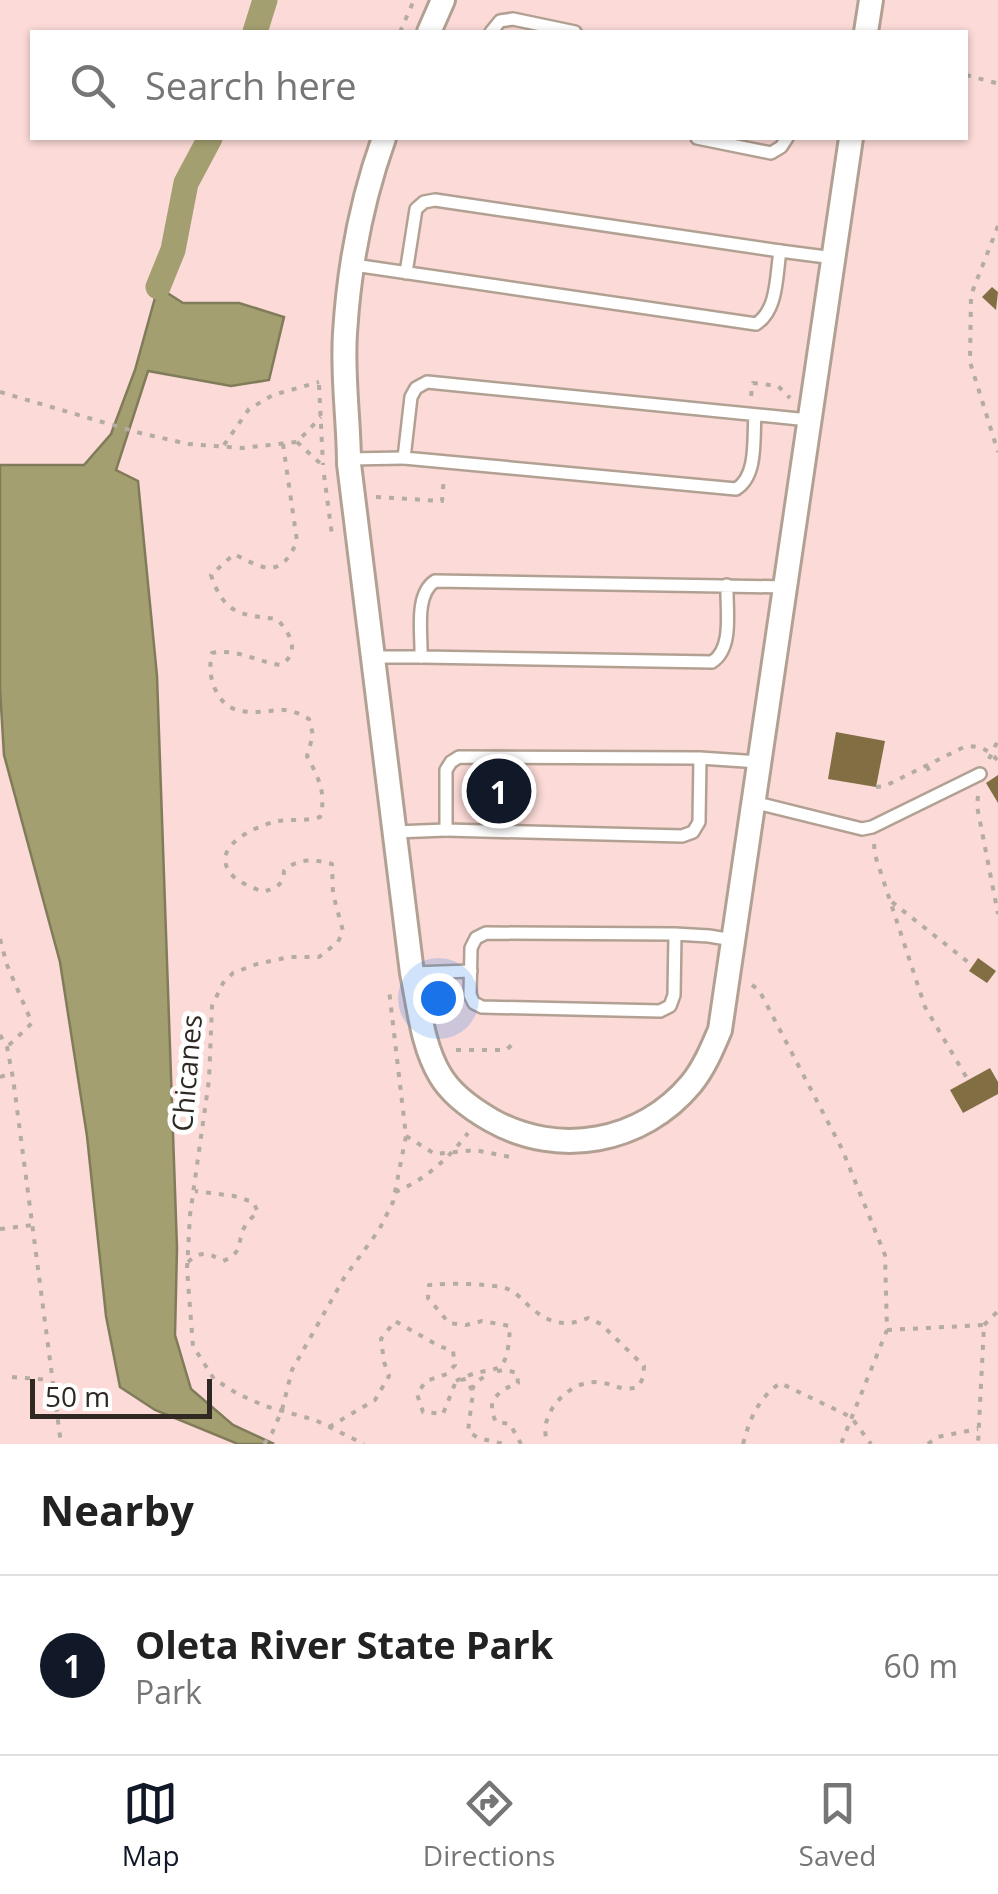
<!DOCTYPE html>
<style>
:root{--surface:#fff;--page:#f2f2f2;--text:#222;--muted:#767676;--line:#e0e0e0;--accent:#111827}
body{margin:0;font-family:"Open Sans",sans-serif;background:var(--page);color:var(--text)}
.scale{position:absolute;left:30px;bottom:25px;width:182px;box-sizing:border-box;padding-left:10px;border:5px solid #302923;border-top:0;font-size:28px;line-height:35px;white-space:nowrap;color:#302923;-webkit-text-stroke:8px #fff;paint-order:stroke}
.you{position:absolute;left:438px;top:998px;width:35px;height:35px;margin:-25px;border:8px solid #fff;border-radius:50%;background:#1a73e8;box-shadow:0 0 0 15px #1a73e833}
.badge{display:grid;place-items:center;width:65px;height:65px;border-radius:50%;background:var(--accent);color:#fff;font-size:32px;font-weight:700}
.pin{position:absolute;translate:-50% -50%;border:5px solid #fff;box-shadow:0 2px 10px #0006}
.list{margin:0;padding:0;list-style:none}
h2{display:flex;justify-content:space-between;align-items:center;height:130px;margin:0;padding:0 40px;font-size:42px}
h2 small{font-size:32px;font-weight:400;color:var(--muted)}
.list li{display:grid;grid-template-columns:65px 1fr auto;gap:30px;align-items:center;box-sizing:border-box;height:180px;padding:0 40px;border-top:2px solid var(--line)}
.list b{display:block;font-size:38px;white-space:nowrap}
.list p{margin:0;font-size:32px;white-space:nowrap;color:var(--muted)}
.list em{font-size:32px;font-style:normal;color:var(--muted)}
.icon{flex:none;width:55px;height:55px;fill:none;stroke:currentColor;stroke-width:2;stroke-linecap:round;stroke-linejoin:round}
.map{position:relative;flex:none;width:998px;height:1444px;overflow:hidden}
.search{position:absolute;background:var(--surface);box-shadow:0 2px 8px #0004;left:30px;right:30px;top:30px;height:110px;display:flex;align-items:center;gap:25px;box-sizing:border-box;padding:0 35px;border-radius:0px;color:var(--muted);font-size:38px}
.sheet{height:310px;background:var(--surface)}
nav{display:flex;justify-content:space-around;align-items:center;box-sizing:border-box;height:140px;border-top:2px solid var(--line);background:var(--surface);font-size:28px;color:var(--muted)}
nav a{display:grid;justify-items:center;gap:5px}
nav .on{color:var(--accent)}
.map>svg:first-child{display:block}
.green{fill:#fbdad7;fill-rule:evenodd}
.water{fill:#a39f70;stroke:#807c59;stroke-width:2.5}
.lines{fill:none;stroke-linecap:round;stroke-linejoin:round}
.canal{stroke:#a39f70;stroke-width:25}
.building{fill:#826e43}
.service-casing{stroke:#b2a192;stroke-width:16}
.minor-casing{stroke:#b2a192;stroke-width:28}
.path{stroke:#b4aba2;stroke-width:4;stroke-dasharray:5 8;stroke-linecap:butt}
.service{stroke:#fff;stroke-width:11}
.minor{stroke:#fff;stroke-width:22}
.labels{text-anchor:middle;stroke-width:10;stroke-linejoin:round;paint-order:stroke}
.street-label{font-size:28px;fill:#302923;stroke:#fff}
</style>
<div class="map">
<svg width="998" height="1444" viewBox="0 0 998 1444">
<rect width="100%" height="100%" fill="#fdf2e8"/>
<!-- green -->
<path class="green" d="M0,0H998V1444H0ZM32,32H966V138H32Z"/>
<!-- water -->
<path class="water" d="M158,287L183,303H239L284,317L269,380L231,386L148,371L116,470L138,481L157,676L177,1248L175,1335L191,1389L233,1425L274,1444H238L155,1410L120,1387L106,1316L87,1136L60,962L4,755L0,689V465H84L111,434L135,370Z"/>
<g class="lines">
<!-- canal -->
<g class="canal">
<path d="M255,32L265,0"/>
<path d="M158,287L173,250L186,183L210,138"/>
</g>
</g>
<!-- building -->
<g class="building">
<path d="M992,287L998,292L996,310L982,297Z"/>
<path d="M836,732L885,741L876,787L828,779Z"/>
<path d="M998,775V803L986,783Z"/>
<path d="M978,958L996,971L987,983L969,971Z"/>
<path d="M990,1068L998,1082V1094L963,1113L950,1090Z"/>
</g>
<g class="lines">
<defs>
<g id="service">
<path d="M491,32L500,21L513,19L575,32"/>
<path d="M697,138L771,153L781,147L787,138"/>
<path d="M780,251L834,258"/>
<path d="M354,265L756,324C778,310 776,276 780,251L435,200L424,202L416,209L406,273"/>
<path d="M755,415C753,438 758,476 736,489L404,458L411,397L416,388L427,382L809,420"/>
<path d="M349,459L404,458"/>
<path d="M727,585C726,609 734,648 712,662L421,657C422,634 414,595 435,581L785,587"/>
<path d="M373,657H421"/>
<path d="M700,758L699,822L693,832L682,836L446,830V770L451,762L459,757L700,758L759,762"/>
<path d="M753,802L862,829L872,827L980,774"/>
<path d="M395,832L446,830"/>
<path d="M675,934L674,995L670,1006L660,1011L482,1007L474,1003L470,995L471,948L476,938L486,933L675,934L709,936L733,940"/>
<path d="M412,973L471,971"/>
</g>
<g id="minor">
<path d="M429,32L443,0"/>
<path d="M866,32L871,0"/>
<path d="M384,138C362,199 349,268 345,333C342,377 349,421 349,464L412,973C419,1006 422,1045 440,1075C451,1094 472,1109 491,1120C558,1158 642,1143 691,1084C704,1068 712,1049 720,1030L851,138"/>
</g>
</defs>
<!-- service casing -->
<use href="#service" class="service-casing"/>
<!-- minor casing -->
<use href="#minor" class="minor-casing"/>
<!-- path -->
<g class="path">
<path d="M400,32L414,0"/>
<path d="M966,75L996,83"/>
<path d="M998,226L971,295L970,362L998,452"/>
<path d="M319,385L323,465"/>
<path d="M0,392L140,433L188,444L242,448L297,442L321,417"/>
<path d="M751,396L753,383L778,386L790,398"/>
<path d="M297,442L323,466"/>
<path d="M283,444L297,541C281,579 265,570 234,554L211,575C224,614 240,615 277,619C290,633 301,652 281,665C257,662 237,648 212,653C209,667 210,679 216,691C229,718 255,712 279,710C290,709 300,714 309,719L313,735L307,756C318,777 327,793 320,817C305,822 289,818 274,822C251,828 205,850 235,878C242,884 253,887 262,892C276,888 283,886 284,871C297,858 314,859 332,864L333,894L343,931L338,942L319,957H289L257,964L233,973L223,983L212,1006L209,1080L190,1215L187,1269L193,1346L214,1379L238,1394L265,1406L315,1420L364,1444"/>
<path d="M224,445L249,409L273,395L319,382"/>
<path d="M324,475L332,535"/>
<path d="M376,497L442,501L444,477"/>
<path d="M989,759L998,740"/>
<path d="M927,766L932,778"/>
<path d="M876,787L885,786L966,746C981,746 989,750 998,761"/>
<path d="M978,796L977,806L998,914"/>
<path d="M874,844L875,855L925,1007L968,1080"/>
<path d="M892,902L973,966"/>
<path d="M0,939L7,965L32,1023L7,1047"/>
<path d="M752,985L759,990L842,1149L885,1255L887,1330L841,1444"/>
<path d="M0,1035L7,1047L13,1078L61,1444"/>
<path d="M456,1050H506L515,1042"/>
<path d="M0,1077L12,1073"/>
<path d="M406,1136L435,1154L475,1150L515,1158"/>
<path d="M395,1192C425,1180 448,1159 468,1133"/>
<path d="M0,1229L33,1225"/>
<path d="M188,1262C201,1250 208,1253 223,1261C245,1252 236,1242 245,1226C248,1220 254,1216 258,1212L253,1202L234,1196L195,1191"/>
<path d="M984,1325L998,1311"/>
<path d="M887,1330L984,1325L978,1444"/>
<path d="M497,1371L506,1370L517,1373L518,1383L502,1390L492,1401V1413L496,1422L510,1424L521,1444"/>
<path d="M12,1377L51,1380"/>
<path d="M456,1381C496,1360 507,1386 510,1326L482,1321L466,1325L449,1323L428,1298L429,1285C445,1283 497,1283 510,1290C517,1294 523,1300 529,1306C548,1323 564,1328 588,1318L601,1324L644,1366L643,1378L638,1387C619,1392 613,1383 597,1382C575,1381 553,1400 547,1420C544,1427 546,1436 546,1444"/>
<path d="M472,1390L475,1383L488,1374"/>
<path d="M329,1427L375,1400L389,1376L384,1362L381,1339L395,1321L439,1346L453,1351L455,1365L447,1374L426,1381L417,1394L423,1412L443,1414L456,1381L466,1379L473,1392L468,1431L478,1438L504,1444"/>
<path d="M264,1444L272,1433L282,1410L292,1370L344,1278L379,1230L393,1202L406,1136L389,990"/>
<path d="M743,1444C750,1418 758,1399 780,1383L851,1417L871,1444"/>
<path d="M928,1444L937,1437L978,1429"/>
</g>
<!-- service -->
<use href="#service" class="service"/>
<!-- minor -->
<use href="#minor" class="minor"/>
</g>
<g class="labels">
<!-- street labels -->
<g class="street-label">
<text transform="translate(187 1073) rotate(-85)" y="10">Chicanes</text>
</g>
</g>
</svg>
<div class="scale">50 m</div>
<div class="you"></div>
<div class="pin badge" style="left:499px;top:791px">1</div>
<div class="search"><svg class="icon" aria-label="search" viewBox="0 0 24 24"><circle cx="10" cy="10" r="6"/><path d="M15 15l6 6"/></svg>Search here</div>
</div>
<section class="sheet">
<h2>Nearby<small></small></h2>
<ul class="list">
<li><span class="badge">1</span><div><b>Oleta River State Park</b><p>Park</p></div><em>60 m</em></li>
</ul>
</section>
<nav>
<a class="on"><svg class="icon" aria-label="map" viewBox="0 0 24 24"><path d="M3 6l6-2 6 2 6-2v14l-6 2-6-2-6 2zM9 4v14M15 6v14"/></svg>Map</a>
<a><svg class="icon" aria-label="directions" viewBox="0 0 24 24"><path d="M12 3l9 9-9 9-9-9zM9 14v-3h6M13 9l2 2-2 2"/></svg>Directions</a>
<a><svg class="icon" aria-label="saved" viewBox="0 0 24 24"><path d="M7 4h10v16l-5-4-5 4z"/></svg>Saved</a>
</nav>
